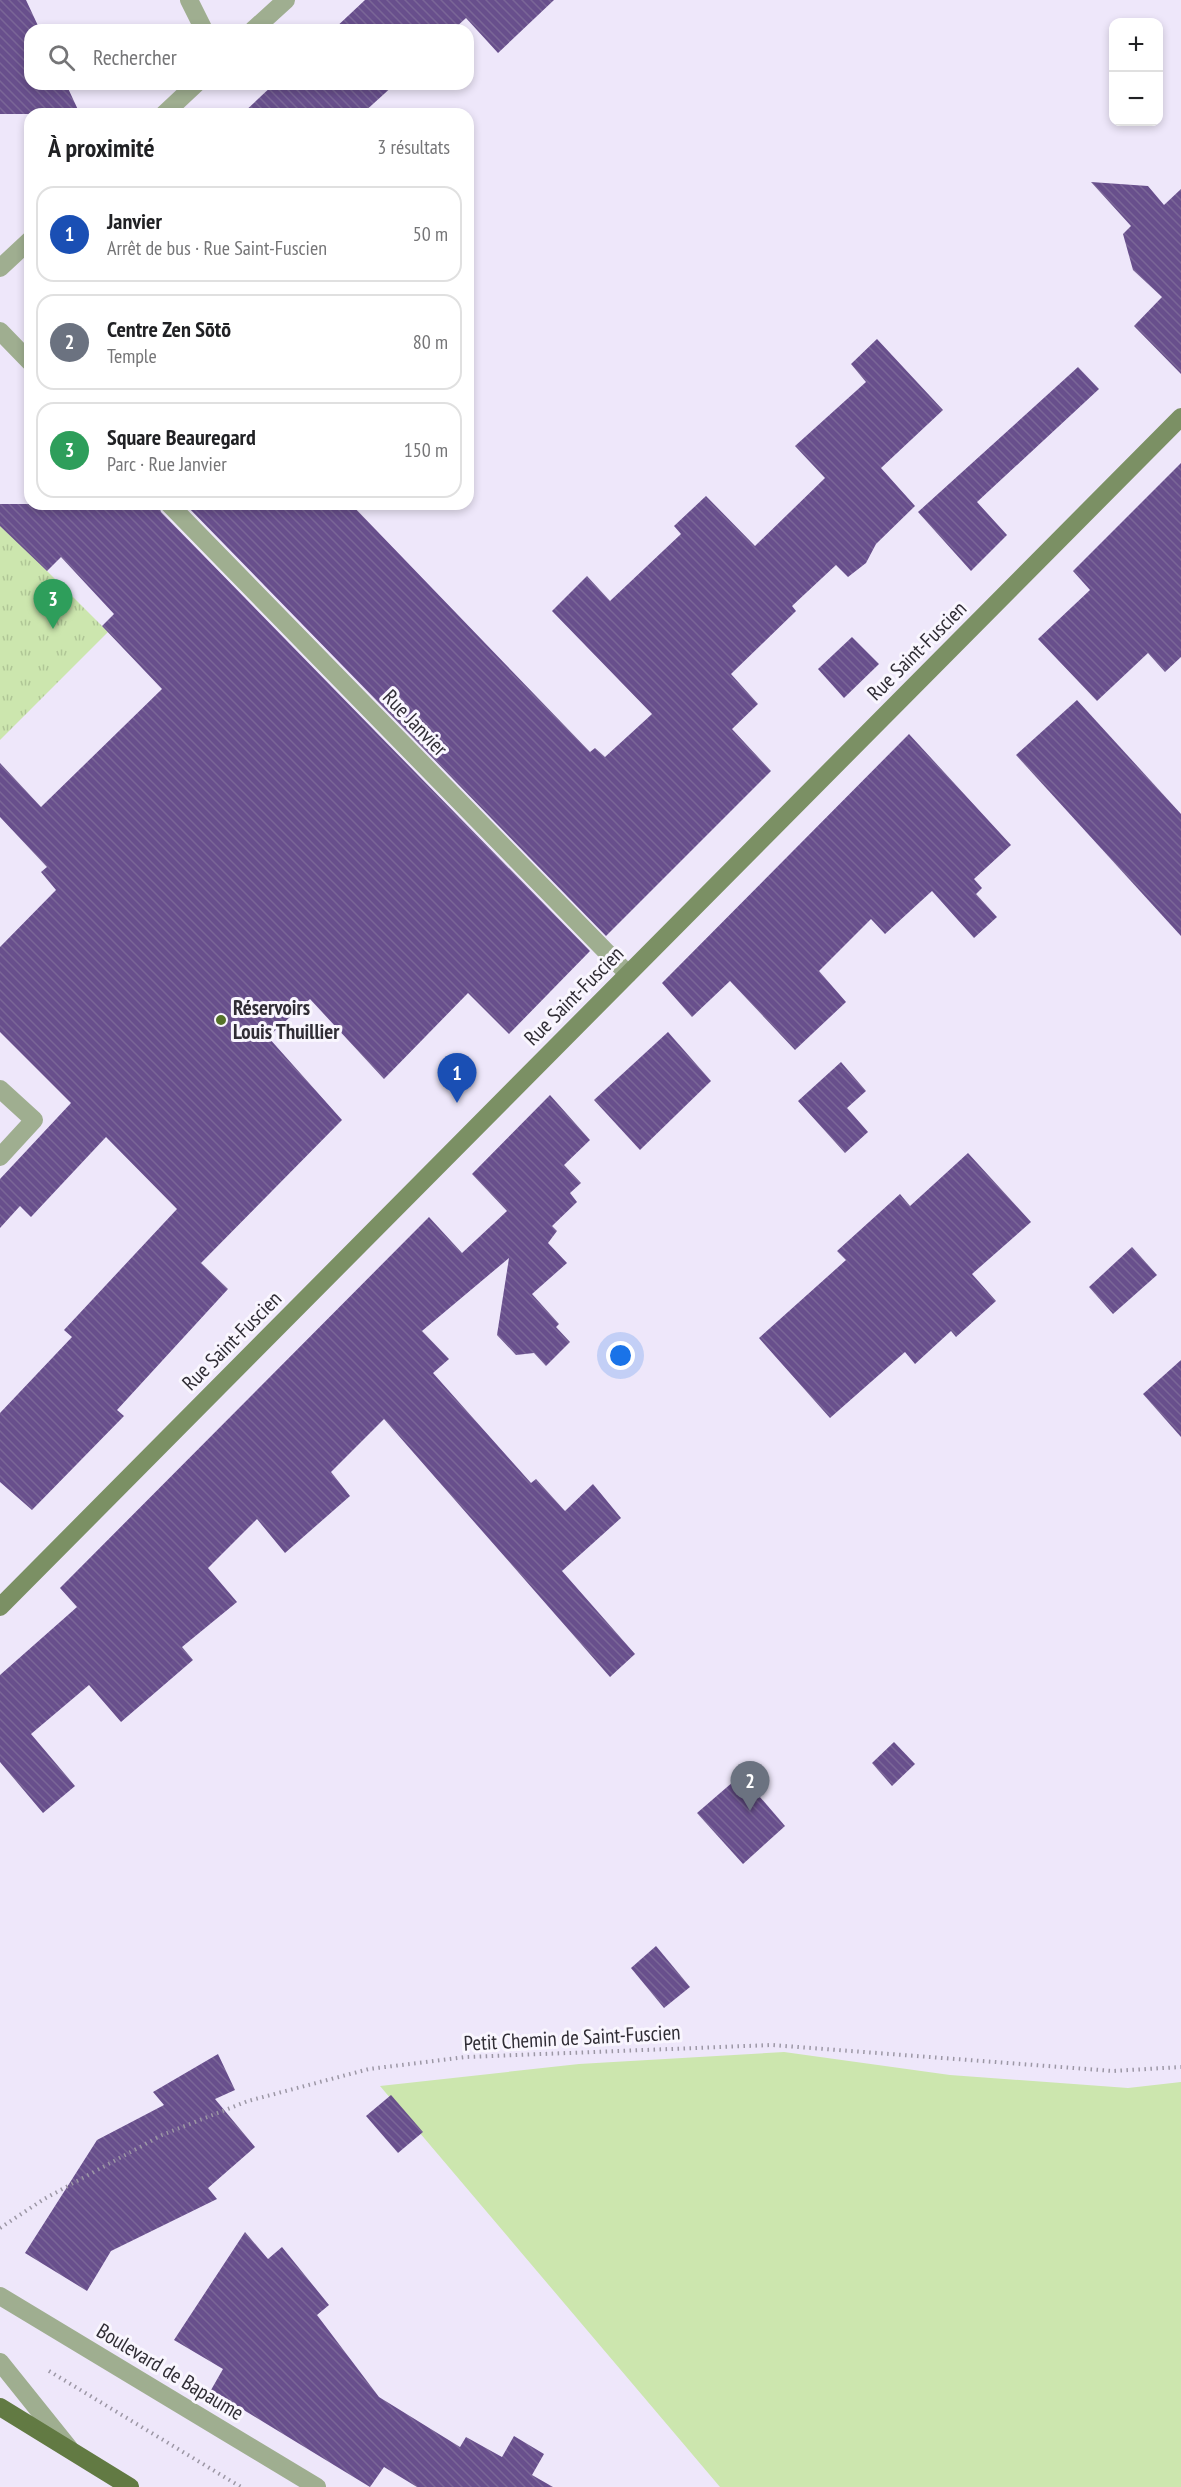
<!DOCTYPE html>
<html lang="fr">
<meta charset="utf-8">
<style>
:root{--surface:#fff;--page:#f6f6f6;--text:#202124;--muted:#757577;--line:#e0e0e0;--accent:#db2777}
body{margin:0;font-family:"PT Sans Narrow",sans-serif;background:var(--page);color:var(--text)}
.controls{position:absolute;right:18px;top:18px;display:grid;overflow:hidden;border-radius:12px;box-shadow:0 3px 9px #0003}
.controls button{width:54px;height:54px;display:grid;place-items:center;padding:0;border:0;border-bottom:2px solid var(--line);background:var(--surface);color:var(--text);font:30px sans-serif}
.you{position:absolute;left:621px;top:1356px;width:21px;height:21px;margin:-15px;border:4px solid #fff;border-radius:50%;background:#1a73e8;box-shadow:0 0 0 9px #1a73e833}
.badge{display:grid;place-items:center;width:39px;height:39px;border-radius:50%;background:var(--accent);color:#fff;font-size:20px;font-weight:700}
.pin{position:absolute;translate:-50% -50px;filter:drop-shadow(0 2px 3px #0008)}
.pin::after{content:'';position:absolute;top:32px;width:21px;height:18px;background:inherit;clip-path:polygon(0 0,100% 0,50% 100%)}
.list{margin:0;padding:0;list-style:none}
h2{display:flex;justify-content:space-between;align-items:center;height:78px;margin:0;padding:0 24px;font-size:26px}
h2 small{font-size:20px;font-weight:400;color:var(--muted)}
.list li{display:grid;grid-template-columns:39px 1fr auto;gap:18px;align-items:center;box-sizing:border-box;height:96px;margin:0 12px 12px;padding:0 12px;border:2px solid var(--line);border-radius:18px}
.list b{display:block;font-size:22px;white-space:nowrap}
.list p{margin:0;font-size:20px;white-space:nowrap;color:var(--muted)}
.list em{font-size:20px;font-style:normal;color:var(--muted)}
.icon{flex:none;width:33px;height:33px;fill:none;stroke:currentColor;stroke-width:2;stroke-linecap:round;stroke-linejoin:round}
.map{position:relative;flex:none;width:1181px;height:2487px;overflow:hidden}
.search{position:absolute;background:var(--surface);box-shadow:0 3px 9px #0003;left:24px;top:24px;width:450px;height:66px;display:flex;align-items:center;gap:15px;box-sizing:border-box;padding:0 21px;border-radius:18px;color:var(--muted);font-size:22px}
.panel{position:absolute;background:var(--surface);box-shadow:0 3px 9px #0003;left:24px;top:108px;width:450px;height:402px;border-radius:18px}
.map>svg:first-child{display:block}
.grass{fill:url(#grass-tufts)}
.garden{fill:#cce6ae}
.building{fill:url(#building-back-hatch)}
.lines{fill:none;stroke-linecap:round;stroke-linejoin:round}
.path{stroke:#9c97a5;stroke-width:4;stroke-dasharray:1.5 4.5;stroke-linecap:butt}
.lane{stroke:#9fae90;stroke-width:18}
.street{stroke:#9fae90;stroke-width:18}
.secondary{stroke:#7b9064;stroke-width:18}
.primary{stroke:#627a43;stroke-width:18}
.poi-dot{fill:#557329;stroke:#f9f6fe;stroke-width:2}
.labels{text-anchor:middle;stroke-width:6;stroke-linejoin:round;paint-order:stroke}
.street-label{font-size:21px;fill:#302d35;stroke:#f9f6fe}
.poi-label{font-size:21px;font-weight:bold;fill:#302d35;stroke:#f9f6fe;text-anchor:start}
</style>
<div class="map">
<svg width="1181" height="2487" viewBox="0 0 1181 2487">
<defs>
<pattern id="grass-tufts" width="24" height="20" patternUnits="userSpaceOnUse" patternTransform="scale(1.5)"><rect width="24" height="20" fill="#cce6ae"/><path d="M3 7l-1-3M5 7V3M7 7l1-3M15 17l-1-3M17 17v-4M19 17l1-3" fill="none" stroke="#b0c696"/></pattern>
<pattern id="building-back-hatch" width="6" height="6" patternUnits="userSpaceOnUse" patternTransform="scale(1.5)"><rect width="6" height="6" fill="#684f8c"/><path d="M-1 5l2 2M0 0l6 6M5-1l2 2" fill="none" stroke="#7a6697"/></pattern>
</defs>
<rect width="100%" height="100%" fill="#eee7fa"/>
<!-- grass -->
<path class="grass" d="M0,524L108,632L0,740Z"/>
<!-- garden -->
<path class="garden" d="M784,2052L950,2075L1128,2088L1181,2082V2487H720L380,2086L579,2064Z"/>
<!-- building -->
<g class="building">
<path d="M0,0H26L40,30H30V84H66L80,114H0Z"/>
<path d="M365,0H554L498,53L466,18L453,30H333Z"/>
<path d="M274,84H395L362,114H242Z"/>
<path d="M1091,182L1148,186L1164,205L1181,189V374L1134,326L1162,297L1133,270L1123,234L1131,226Z"/>
<path d="M877,339L943,410L881,468L915,506L876,544L866,563L848,577L836,565L792,606L796,611L731,674L758,704L732,729L771,771L606,936L185,504H351L590,752L595,748L605,757L652,714L552,611L587,576L610,601L681,534L674,526L706,496L755,546L825,478L795,446L866,382L851,364Z"/>
<path d="M1078,367L1099,389L977,502L1007,535L971,571L918,512Z"/>
<path d="M1181,463V657L1165,672L1148,653L1097,701L1038,639L1090,590L1073,571Z"/>
<path d="M0,504H158L161,512L590,951L509,1034L468,993L384,1079L310,999L268,1037L342,1120L201,1263L228,1289L117,1410L124,1416L32,1510L0,1482V1413L72,1337L64,1330L177,1209L106,1137L31,1217L20,1206L0,1228V1179L71,1103L0,1032V947L56,890L41,872L47,867L0,817V763L41,807L162,689L102,626L114,614L61,557L47,571L0,526Z"/>
<path d="M852,637L879,664L844,698L818,669Z"/>
<path d="M1077,700L1181,814V936L1016,755Z"/>
<path d="M909,734L1011,845L974,879L982,888L976,894L997,917L974,938L932,891L885,934L871,919L819,971L846,1002L795,1050L730,981L692,1017L662,983Z"/>
<path d="M668,1032L711,1081L640,1150L594,1100Z"/>
<path d="M841,1062L866,1091L847,1108L868,1132L845,1153L798,1101Z"/>
<path d="M550,1095L590,1140L564,1165L581,1183L570,1193L577,1202L552,1226L557,1231L548,1243L567,1263L532,1294L559,1324L556,1327L570,1342L546,1366L534,1353L516,1355L497,1335L509,1258L422,1331L449,1359L433,1373L531,1483L536,1479L565,1511L593,1484L621,1518L562,1571L635,1654L610,1677L384,1419L331,1472L350,1496L285,1553L257,1519L208,1568L237,1602L182,1647L193,1660L121,1722L89,1685L31,1734L75,1786L43,1813L0,1762V1675L77,1607L60,1588L429,1217L462,1253L507,1211L472,1174Z"/>
<path d="M968,1153L1031,1222L972,1274L996,1301L956,1337L951,1331L915,1364L905,1352L830,1418L759,1338L846,1260L837,1251L900,1194L910,1206Z"/>
<path d="M1132,1247L1157,1275L1113,1314L1089,1287Z"/>
<path d="M1181,1360V1437L1143,1394Z"/>
<path d="M894,1742L915,1764L892,1786L872,1763Z"/>
<path d="M741,1775L785,1826L743,1864L697,1813Z"/>
<path d="M656,1946L690,1987L664,2008L631,1968Z"/>
<path d="M218,2054L235,2090L215,2099L255,2147L208,2188L217,2199L111,2251L87,2291L25,2253L97,2140L164,2105L153,2092Z"/>
<path d="M391,2095L423,2132L398,2153L366,2116Z"/>
<path d="M245,2232L268,2259L282,2247L329,2305L317,2315L379,2397L460,2447L466,2437L502,2457L514,2436L544,2454L532,2475L553,2487H417L384,2467L370,2487L211,2390L223,2369L174,2340Z"/>
</g>
<g class="lines">
<!-- path -->
<g class="path">
<path d="M0,2228L44,2199L162,2135L248,2101L369,2069L466,2057L772,2045L1113,2071L1181,2067"/>
<path d="M49,2371L241,2487"/>
</g>
<!-- lane -->
<path class="lane" d="M0,1089L34,1120L0,1157"/>
<!-- street -->
<g class="street">
<path d="M189,0L204,30"/>
<path d="M253,30L286,0"/>
<path d="M164,114L196,84"/>
<path d="M0,268L30,240"/>
<path d="M0,331L30,362"/>
<path d="M169,504L628,974"/>
<path d="M0,2296L317,2487"/>
<path d="M0,2362L69,2448"/>
</g>
<!-- secondary -->
<path class="secondary" d="M0,1607L1181,417"/>
<!-- primary -->
<path class="primary" d="M0,2407L130,2487"/>
</g>
<!-- markers -->
<circle class="poi-dot" cx="221" cy="1020" r="6"/>
<g class="labels">
<!-- street labels -->
<g class="street-label">
<text transform="translate(917 651) rotate(-45)" y="7">Rue Saint-Fuscien</text>
<text transform="translate(415 723) rotate(46)" y="7">Rue Janvier</text>
<text transform="translate(574 996) rotate(-45)" y="7">Rue Saint-Fuscien</text>
<text transform="translate(232 1341) rotate(-45)" y="7">Rue Saint-Fuscien</text>
<text transform="translate(572 2038) rotate(-3)" y="7">Petit Chemin de Saint-Fuscien</text>
<text transform="translate(170 2372) rotate(31)" y="7">Boulevard de Bapaume</text>
</g>
<!-- poi labels -->
<g class="poi-label">
<text x="233" y="1015">Réservoirs<tspan x="233" dy="24">Louis Thuillier</tspan></text>
</g>
</g>
</svg>
<div class="controls">
<button>+</button>
<button>−</button>
</div>
<div class="you"></div>
<div class="pin badge" style="left:457px;top:1103px;background:#1a4fb4">1</div>
<div class="pin badge" style="left:750px;top:1811px;background:#6b7280">2</div>
<div class="pin badge" style="left:53px;top:629px;background:#2e9e5b">3</div>
<div class="search"><svg class="icon" aria-label="search" viewBox="0 0 24 24"><circle cx="10" cy="10" r="6"/><path d="M15 15l6 6"/></svg>Rechercher</div>
<section class="panel">
<h2>À proximité<small>3 résultats</small></h2>
<ul class="list">
<li><span class="badge" style="background:#1a4fb4">1</span><div><b>Janvier</b><p>Arrêt de bus · Rue Saint-Fuscien</p></div><em>50 m</em></li>
<li><span class="badge" style="background:#6b7280">2</span><div><b>Centre Zen Sōtō</b><p>Temple</p></div><em>80 m</em></li>
<li><span class="badge" style="background:#2e9e5b">3</span><div><b>Square Beauregard</b><p>Parc · Rue Janvier</p></div><em>150 m</em></li>
</ul>
</section>
</div>
